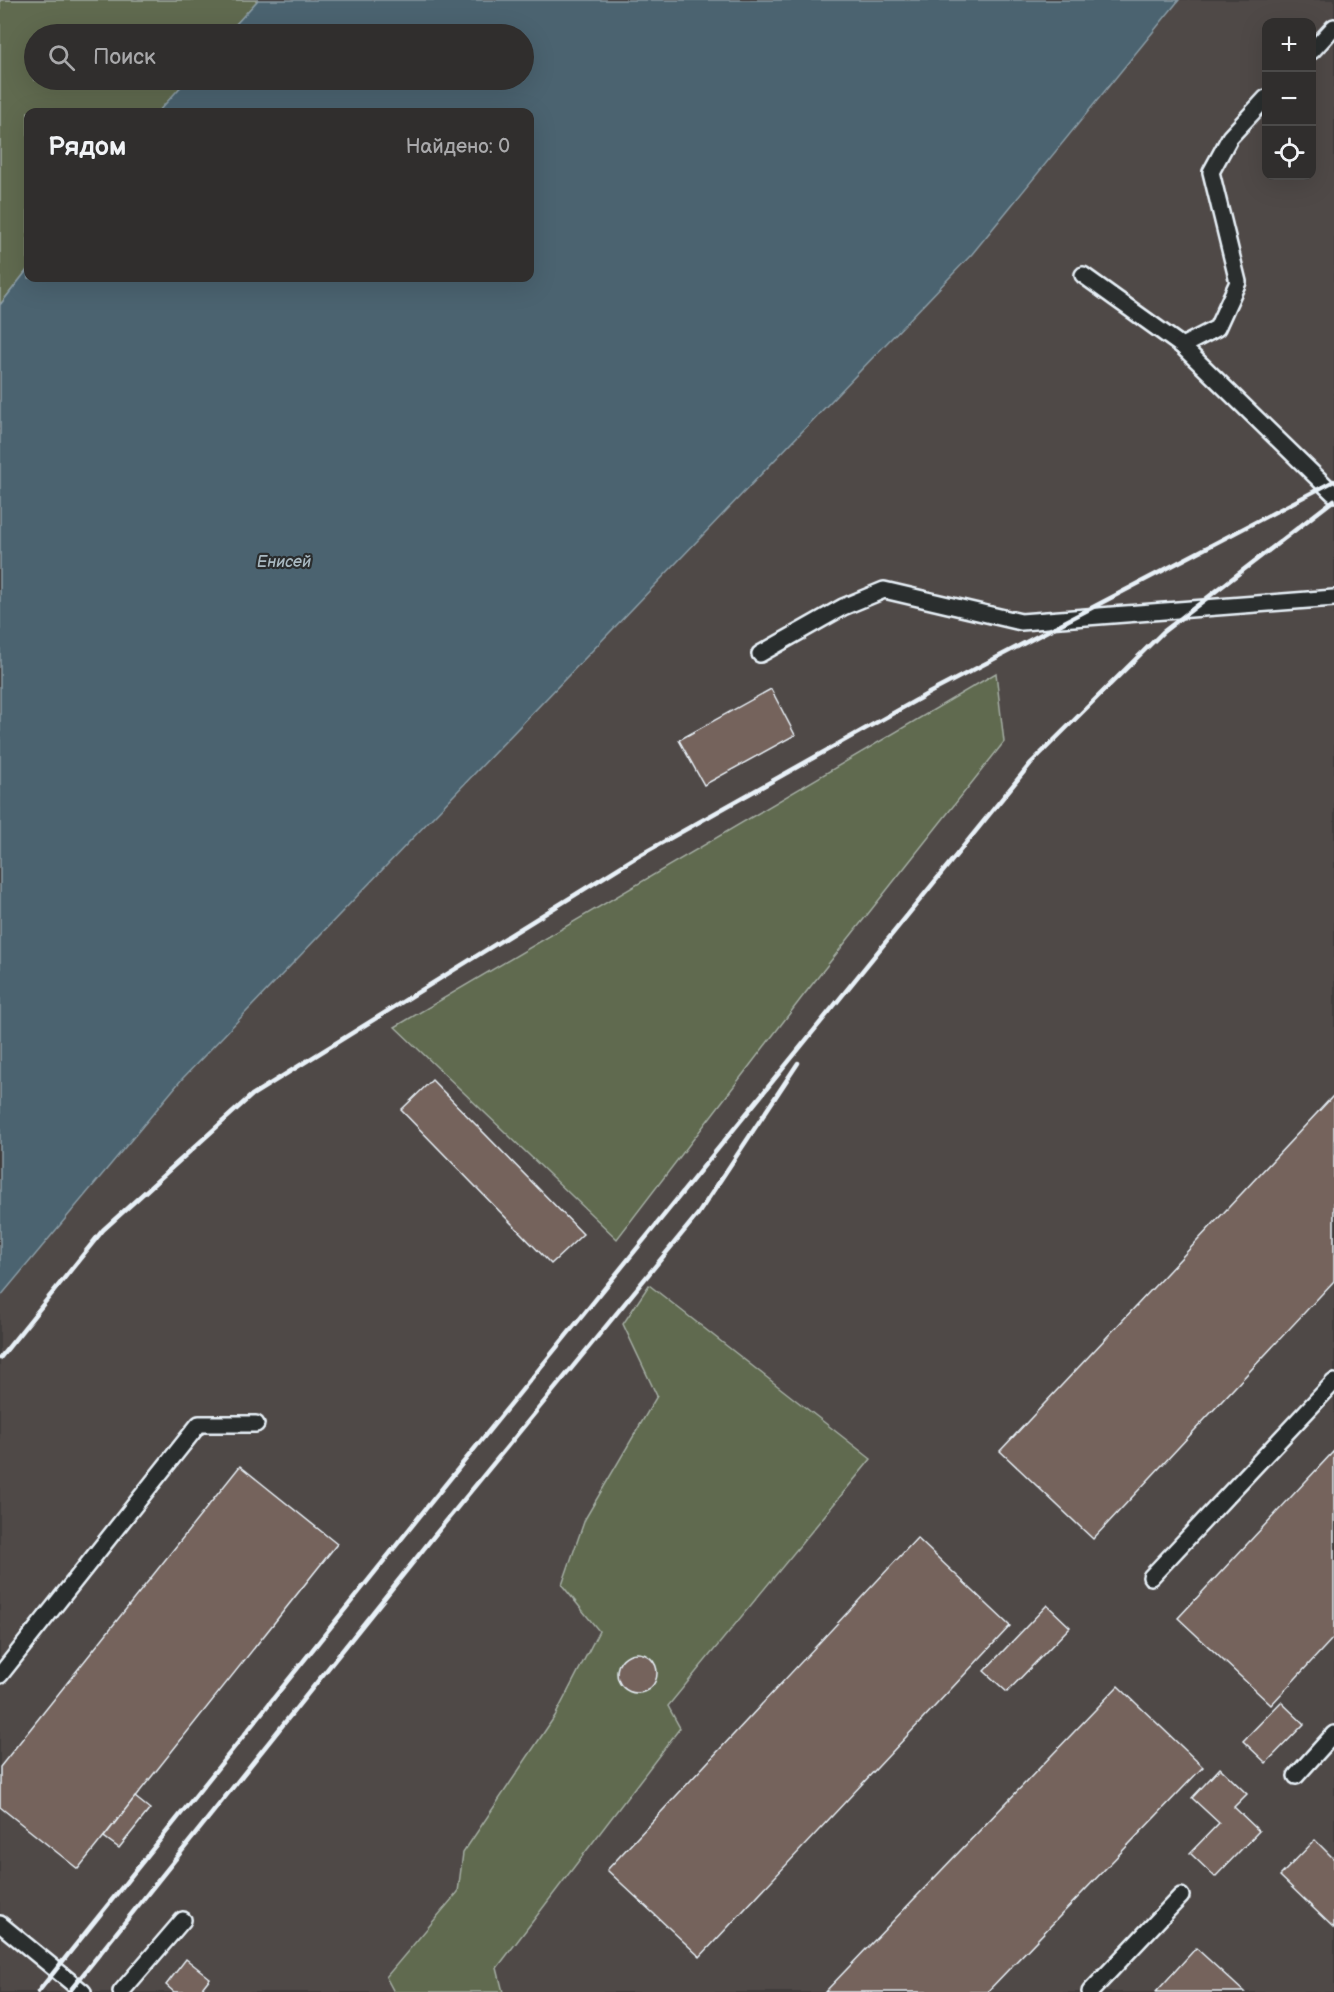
<!DOCTYPE html>
<html lang="ru">
<meta charset="utf-8">
<style>
:root{--surface:#302e2d;--page:#383635;--text:#f1f3f6;--muted:#a8a8aa;--line:#4b4a49}
body{margin:0;font-family:"Balsamiq Sans",sans-serif;background:var(--page);color:var(--text)}
.controls{position:absolute;right:18px;top:18px;display:grid;overflow:hidden;border-radius:12px;box-shadow:0 6px 24px #0002}
.controls button{width:54px;height:54px;display:grid;place-items:center;padding:0;border:0;border-bottom:2px solid var(--line);background:var(--surface);color:var(--text);font:30px sans-serif}
.list{margin:0;padding:0;list-style:none}
h2{display:flex;justify-content:space-between;align-items:center;height:78px;margin:0;padding:0 24px;font-size:26px}
h2 small{font-size:20px;font-weight:400;color:var(--muted)}
.icon{flex:none;width:33px;height:33px;fill:none;stroke:currentColor;stroke-width:2;stroke-linecap:round;stroke-linejoin:round}
.map{position:relative;flex:none;width:1334px;height:1992px;overflow:hidden}
.search{position:absolute;background:var(--surface);box-shadow:0 6px 24px #0002;left:24px;top:24px;width:510px;height:66px;display:flex;align-items:center;gap:15px;box-sizing:border-box;padding:0 21px;border-radius:33px;color:var(--muted);font-size:22px}
.panel{position:absolute;background:var(--surface);box-shadow:0 6px 24px #0002;left:24px;top:108px;width:510px;height:174px;border-radius:12px}
.map>svg:first-child{display:block}
.built{fill:#504846;fill-rule:evenodd}
.green{fill:#616a50;stroke:#a4aea4;stroke-width:1.5}
.water{fill:#4b646f;stroke:#8a9ca6;stroke-width:1.5}
.building{fill:#74635c;stroke:#e8f1f8;stroke-width:1.5}
.lines{fill:none;stroke-linecap:round;stroke-linejoin:round}
.service-casing{stroke:#e8f1f8;stroke-width:20}
.service{stroke:#2a2d2e;stroke-width:15}
.rail{stroke:#e8f1f8;stroke-width:4.5}
.labels{text-anchor:middle;stroke-width:4.5;stroke-linejoin:round;paint-order:stroke}
.water-label{font-size:16px;font-style:italic;fill:#a9b9c1;stroke:#2a2d2e}
</style>
<div class="map">
<svg width="1334" height="1992" viewBox="0 0 1334 1992">
<rect width="100%" height="100%" fill="#403d3c"/>
<filter id="ink" filterUnits="userSpaceOnUse"><feTurbulence type="fractalNoise" baseFrequency=".0167" numOctaves="2"/><feDisplacementMap in="SourceGraphic" scale="12" xChannelSelector="R" yChannelSelector="G"/><feConvolveMatrix kernelMatrix="1 2 1 2 8 2 1 2 1" color-interpolation-filters="sRGB"/></filter>
<g filter="url(#ink)">
<!-- built -->
<path class="built" d="M1179,0H1334V1992H0V1297L182,1079L972,254ZM1266,22H1312V176H1266Z"/>
<!-- green -->
<g class="green">
<path d="M0,0H258L227,34H34V80H187L158,112H28V269L0,305Z"/>
<path d="M996,673L1004,742L803,996L617,1239L395,1027Z"/>
<path d="M649,1285L871,1459L668,1706L680,1728L497,1968L503,1992H394L386,1977L458,1892L463,1853L555,1716L599,1631L562,1585L585,1519L657,1396L623,1324Z"/>
</g>
<!-- water -->
<path class="water" d="M258,0H1179L972,254L182,1079L0,1297V305L28,269V278H530V112H158L187,80H524V34H227Z"/>
<!-- building -->
<g class="building">
<path d="M771,689L795,735L704,785L679,740Z"/>
<path d="M432,1080L583,1234L551,1264L401,1110Z"/>
<path d="M1334,1095V1281L1093,1539L1000,1451Z"/>
<path d="M1334,1451V1637L1271,1705L1178,1618Z"/>
<path d="M240,1466L337,1544L78,1869L0,1807V1767Z"/>
<path d="M917,1538L1010,1626L700,1957L607,1870Z"/>
<path d="M1047,1605L1070,1627L1007,1692L984,1671Z"/>
<circle cx="637" cy="1673" r="20"/>
<path d="M1118,1686L1203,1767L987,1992H825Z"/>
<path d="M1281,1702L1304,1724L1266,1763L1243,1741Z"/>
<path d="M1220,1768L1247,1794L1234,1807L1259,1831L1215,1877L1190,1853L1219,1823L1192,1798Z"/>
<path d="M135,1797L150,1809L119,1848L104,1837Z"/>
<path d="M1315,1840L1334,1859V1928L1280,1876Z"/>
<path d="M1196,1948L1244,1992H1156Z"/>
<path d="M186,1959L210,1978L199,1992H174L166,1985Z"/>
</g>
<g class="lines">
<defs>
<g id="service">
<path d="M1312,51L1334,27"/>
<path d="M1083,275L1182,346L1217,328L1238,282L1211,172L1230,137L1266,98"/>
<path d="M1182,346L1334,494"/>
<path d="M760,654L843,607L884,590L1021,622L1334,598"/>
<path d="M1151,1577L1334,1382"/>
<path d="M0,1675L199,1424H256"/>
<path d="M1296,1776L1334,1734"/>
<path d="M0,1924L83,1992"/>
<path d="M121,1992L183,1920"/>
<path d="M1090,1992L1181,1896"/>
</g>
</defs>
<!-- service casing -->
<use href="#service" class="service-casing"/>
<!-- service -->
<use href="#service" class="service"/>
<!-- rail -->
<g class="rail">
<path d="M0,1358L103,1230L252,1095L633,859L929,693L1334,481"/>
<path d="M38,1992L419,1517L1031,763L1163,632L1334,500"/>
<path d="M69,1992L434,1536L698,1214L798,1063"/>
</g>
</g>
</g>
<g class="labels">
<!-- water labels -->
<g class="water-label">
<text x="284" y="567">Енисей</text>
</g>
</g>
</svg>
<div class="controls">
<button>+</button>
<button>−</button>
<button><svg class="icon" aria-label="locate" viewBox="0 0 24 24"><circle cx="12" cy="12" r="6"/><path d="M12 2v4M12 18v4M2 12h4M18 12h4"/></svg></button>
</div>
<div class="search"><svg class="icon" aria-label="search" viewBox="0 0 24 24"><circle cx="10" cy="10" r="6"/><path d="M15 15l6 6"/></svg>Поиск</div>
<section class="panel">
<h2>Рядом<small>Найдено: 0</small></h2>
<ul class="list">
</ul>
</section>
</div>
